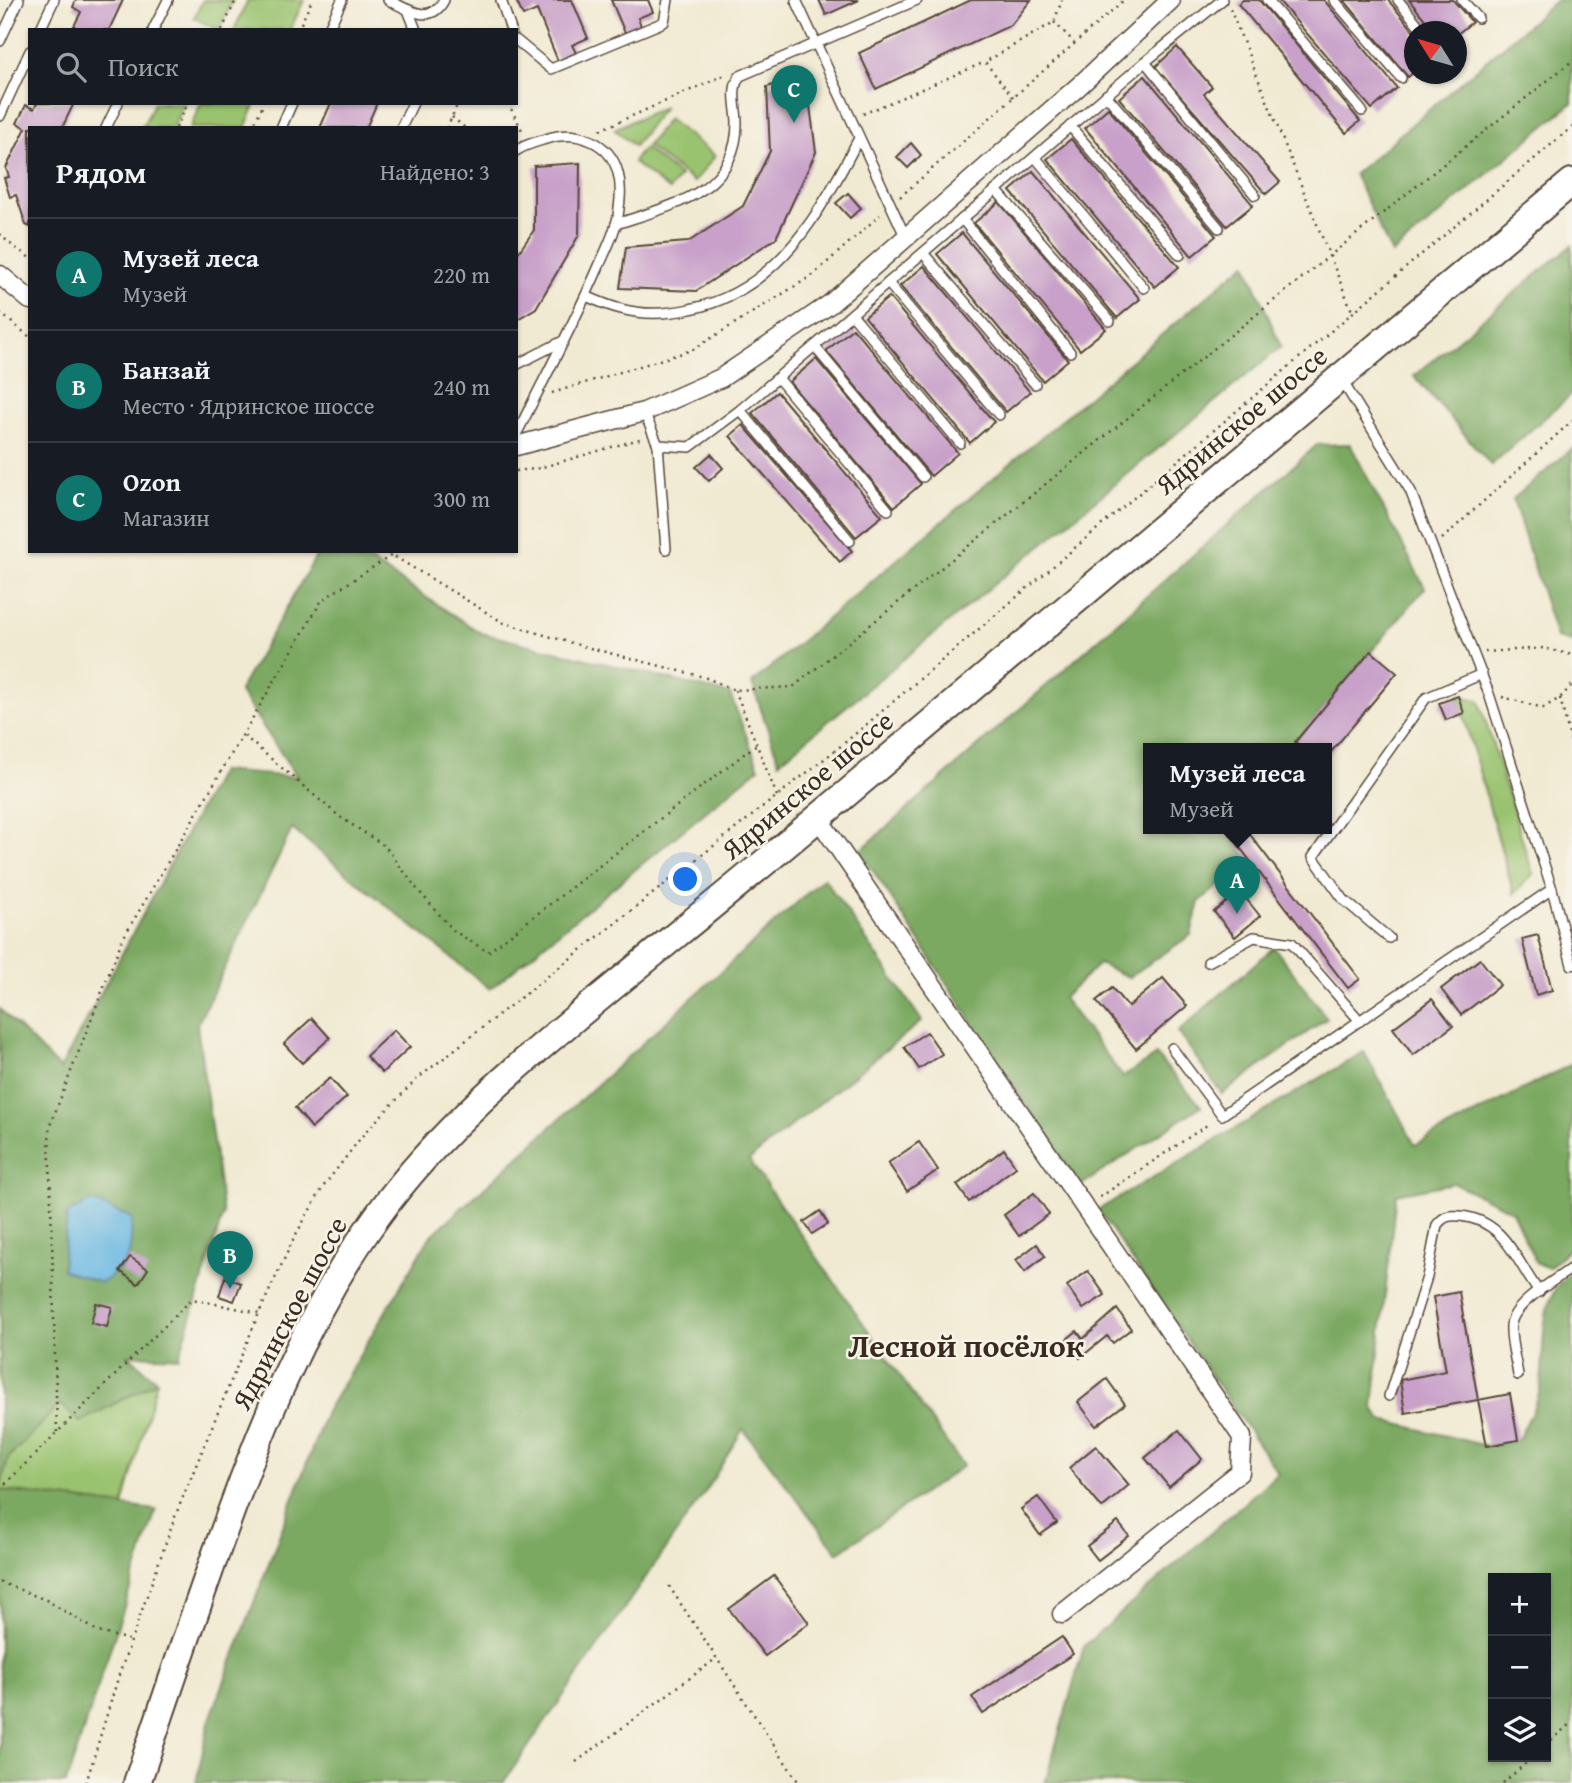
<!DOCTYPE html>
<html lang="ru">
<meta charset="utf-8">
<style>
:root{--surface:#171b24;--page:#242831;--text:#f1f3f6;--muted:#9ea1a6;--line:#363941;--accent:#0f766e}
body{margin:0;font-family:"Gentium Book Plus",serif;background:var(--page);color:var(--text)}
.controls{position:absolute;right:21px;bottom:21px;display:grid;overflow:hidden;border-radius:0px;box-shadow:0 2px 5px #0004}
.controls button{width:63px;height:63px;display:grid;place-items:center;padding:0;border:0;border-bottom:2px solid var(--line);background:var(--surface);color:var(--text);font:35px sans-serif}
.compass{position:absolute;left:1404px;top:21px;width:63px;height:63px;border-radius:50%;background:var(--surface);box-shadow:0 2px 5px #0004;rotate:307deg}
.you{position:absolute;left:686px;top:880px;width:24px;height:24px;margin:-18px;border:5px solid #fff;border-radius:50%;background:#1a73e8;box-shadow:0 0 0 10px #1a73e833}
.badge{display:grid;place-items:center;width:46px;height:46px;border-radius:50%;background:var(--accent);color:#fff;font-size:23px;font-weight:700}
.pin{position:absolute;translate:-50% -58px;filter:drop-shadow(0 2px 4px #0008)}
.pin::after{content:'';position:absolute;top:37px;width:24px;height:21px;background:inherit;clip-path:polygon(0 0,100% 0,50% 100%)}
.popup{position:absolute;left:1143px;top:743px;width:189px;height:91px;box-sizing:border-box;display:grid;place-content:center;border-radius:0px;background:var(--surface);filter:drop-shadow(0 2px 5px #0005);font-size:23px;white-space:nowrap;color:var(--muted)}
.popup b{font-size:26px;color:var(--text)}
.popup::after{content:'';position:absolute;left:50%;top:100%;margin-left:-14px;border:14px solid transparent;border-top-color:var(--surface)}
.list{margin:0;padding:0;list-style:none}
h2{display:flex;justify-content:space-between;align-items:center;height:91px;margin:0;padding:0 28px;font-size:30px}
h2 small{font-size:23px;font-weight:400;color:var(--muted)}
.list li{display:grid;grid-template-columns:46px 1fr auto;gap:21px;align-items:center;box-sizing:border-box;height:112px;padding:0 28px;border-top:2px solid var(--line)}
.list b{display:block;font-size:26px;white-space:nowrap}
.list p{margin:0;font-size:23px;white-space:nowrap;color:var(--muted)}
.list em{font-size:23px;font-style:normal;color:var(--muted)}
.icon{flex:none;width:38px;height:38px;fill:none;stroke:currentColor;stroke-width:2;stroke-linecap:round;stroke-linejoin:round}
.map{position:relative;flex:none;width:1572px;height:1783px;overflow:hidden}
.search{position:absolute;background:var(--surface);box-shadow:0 2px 5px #0004;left:28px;top:28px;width:490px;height:77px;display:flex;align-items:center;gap:18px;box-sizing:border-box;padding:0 24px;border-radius:0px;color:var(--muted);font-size:26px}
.panel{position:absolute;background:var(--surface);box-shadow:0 2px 5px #0004;left:28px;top:126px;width:490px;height:427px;border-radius:0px}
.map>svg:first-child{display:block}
.green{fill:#9ac36f;stroke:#6a7646;stroke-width:2}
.forest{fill:#7ba962;stroke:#5b6a40;stroke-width:2;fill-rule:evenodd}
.water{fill:#68b7e2;stroke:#527080;stroke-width:2}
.building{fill:#c8a0c9}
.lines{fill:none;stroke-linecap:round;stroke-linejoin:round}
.lane-casing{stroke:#564739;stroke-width:12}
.street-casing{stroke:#564739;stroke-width:21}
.primary-casing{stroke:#564739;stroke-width:30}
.path{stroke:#564739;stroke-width:2.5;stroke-dasharray:2 5;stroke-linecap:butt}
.lane{stroke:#fff;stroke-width:9}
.street{stroke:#fff;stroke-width:18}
.primary{stroke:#fff;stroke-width:26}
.labels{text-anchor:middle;stroke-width:5;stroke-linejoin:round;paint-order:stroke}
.street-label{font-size:28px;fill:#3b2a1e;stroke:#f7f3e8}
.quarter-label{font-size:32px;font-weight:bold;fill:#3b2a1e;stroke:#f7f3e8}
</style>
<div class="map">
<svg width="1572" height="1783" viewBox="0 0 1572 1783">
<rect width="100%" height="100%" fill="#f7f3e8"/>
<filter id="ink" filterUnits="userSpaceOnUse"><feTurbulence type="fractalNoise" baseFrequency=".0143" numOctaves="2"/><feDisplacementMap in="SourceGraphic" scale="14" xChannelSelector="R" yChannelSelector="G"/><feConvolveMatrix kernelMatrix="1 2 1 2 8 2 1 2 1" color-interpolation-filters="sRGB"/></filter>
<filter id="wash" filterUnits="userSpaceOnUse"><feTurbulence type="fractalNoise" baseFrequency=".00686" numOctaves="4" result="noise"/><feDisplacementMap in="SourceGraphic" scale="28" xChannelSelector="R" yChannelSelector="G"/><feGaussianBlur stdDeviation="1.57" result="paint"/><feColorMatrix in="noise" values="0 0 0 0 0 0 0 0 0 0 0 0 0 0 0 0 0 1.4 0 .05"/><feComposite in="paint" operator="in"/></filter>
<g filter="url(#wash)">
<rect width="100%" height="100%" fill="#f1ead3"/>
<!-- green -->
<g class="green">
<path d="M203,0H233L219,30L194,18Z"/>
<path d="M248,0H304L290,30H234Z"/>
<path d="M154,103H184L173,128H142Z"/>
<path d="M201,103H256L245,128H190Z"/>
<path d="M664,107L634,146L614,129Z"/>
<path d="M668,119L715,156L694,182L647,146Z"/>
<path d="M644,148L680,176L669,190L633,162Z"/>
<path d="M1458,696L1479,700L1533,874L1514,894Z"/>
<path d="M157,1381L123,1506L0,1490L8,1458L60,1404L80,1422Z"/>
</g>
<!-- forest -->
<g class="forest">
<path d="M1557,0H1572V103L1392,254L1354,174Z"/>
<path d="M1572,245V394L1491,465L1414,376Z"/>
<path d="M1246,263L1281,347L779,762L752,683Z"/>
<path d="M1350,444L1425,588L1290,748H1148V828H1225L1249,861L1199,902L1191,935L1129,977L1099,964L1063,998L1123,1077L1156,1055L1201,1106L1080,1186L860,851L1317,445Z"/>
<path d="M1572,449V642L1556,638L1513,499Z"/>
<path d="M319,551H355L481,633L730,694L759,768L490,989L292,829L197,1025L223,1214L179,1357L128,1355L157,1381L80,1422L60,1404L8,1458L0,1487V1009L60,1069L220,771L297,777L239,691Z"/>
<path d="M824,878L922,1021L749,1160L963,1466L838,1553L743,1429L709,1486L503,1783H196L209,1722L326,1412L430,1237Z"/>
<path d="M1274,947L1327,1018L1222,1094L1178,1032Z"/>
<path d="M1364,1052L1415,1145L1572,1064V1246L1549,1268L1536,1263L1512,1211L1454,1183L1396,1194L1373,1407L1382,1420L1487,1446L1518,1440C1525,1424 1537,1406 1540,1389C1547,1349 1534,1299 1572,1272V1783H1045L1084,1646L1278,1473L1098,1210ZM1493,1578H1546V1757H1493Z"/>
<path d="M0,1490L156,1510L66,1783H0Z"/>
</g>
<!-- water -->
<path class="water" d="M92,1201L132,1218C130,1254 134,1262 101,1283L62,1270L67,1214Z"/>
<g id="blocks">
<!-- building -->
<g class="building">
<path d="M76,0H123L109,30H72L81,12L73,7Z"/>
<path d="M516,0H572L588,38L572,45L576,53L558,61L537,10L523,16Z"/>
<path d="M611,0H648L653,12L638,18L641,26L625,33Z"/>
<path d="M819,0H859L826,15Z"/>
<path d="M971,0H1031L1011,25L876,89L859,53Z"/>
<path d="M1243,0H1259L1360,121L1346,133L1238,4Z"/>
<path d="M1278,0H1324L1397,88L1372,109Z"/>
<path d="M1344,0H1388L1414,31V72L1408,77Z"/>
<path d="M1409,0H1453L1472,22L1456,35V32H1435Z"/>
<path d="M1177,47L1212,87L1204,94L1280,182L1266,194L1155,67Z"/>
<path d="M806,75L816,152L776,238L696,291L620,288L626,247L688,242L743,206L770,151L767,87Z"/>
<path d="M1145,76L1253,205L1227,226L1119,98Z"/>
<path d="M37,103H74L62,128H30V227L26,225L16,195L10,197L4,178L9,177L6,168L26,128L17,123L26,105L34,109Z"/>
<path d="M331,103H377L366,128H320Z"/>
<path d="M1108,108L1216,236L1192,256L1085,128Z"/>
<path d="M1071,139L1179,267L1155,287L1047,159Z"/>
<path d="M911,143L921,155L908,168L897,157Z"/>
<path d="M580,163L579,235L536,308L516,320V256L534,230V166Z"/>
<path d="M1033,171L1140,299L1117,318L1010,191Z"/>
<path d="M848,193L861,208L850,218L836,203Z"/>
<path d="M999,202L1106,329L1080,350L974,223Z"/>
<path d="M962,233L1068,360L1043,381L937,254Z"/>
<path d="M924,266L1030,392L1006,412L900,286Z"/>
<path d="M889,297L994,422L970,443L865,317Z"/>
<path d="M853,328L958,453L931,476L826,351Z"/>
<path d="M816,359L921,484L894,507L789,382Z"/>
<path d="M777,392L882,516L856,537L752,413Z"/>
<path d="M743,425L852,551L840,562L730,436Z"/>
<path d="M711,454L723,468L709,481L696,467Z"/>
<path d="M1371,651L1397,673L1326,758V748H1302L1295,742Z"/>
<path d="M1458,696L1464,713L1446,720L1439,703Z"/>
<path d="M1225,828H1245L1360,979L1348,988Z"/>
<path d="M1240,891L1260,916L1235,937L1214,912Z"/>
<path d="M1538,935L1552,990L1536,995L1522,939Z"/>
<path d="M1480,959L1500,985L1461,1015L1441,989Z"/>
<path d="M1163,978L1187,1006L1136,1049L1096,1001L1112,988L1128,1007Z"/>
<path d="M1432,999L1453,1026L1413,1055L1393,1028Z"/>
<path d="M312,1018L330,1038L302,1063L284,1044Z"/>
<path d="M394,1030L410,1047L382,1073L366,1056Z"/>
<path d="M927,1032L942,1054L919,1069L904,1047Z"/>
<path d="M330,1078L347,1097L312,1128L295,1108Z"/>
<path d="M919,1142L938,1170L907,1191L888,1163Z"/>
<path d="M1004,1149L1016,1167L969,1202L957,1185Z"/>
<path d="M1034,1193L1049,1214L1019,1236L1004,1215Z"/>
<path d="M820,1211L828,1224L812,1234L804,1222Z"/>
<path d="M1037,1244L1045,1256L1025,1272L1016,1260Z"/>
<path d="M130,1257L148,1269L138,1284L120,1271Z"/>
<path d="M1088,1271L1105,1295L1083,1309L1067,1286Z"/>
<path d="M225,1277L241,1283L234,1301L219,1296Z"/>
<path d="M1459,1292L1478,1400L1405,1413L1400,1380L1446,1371L1433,1297Z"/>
<path d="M96,1303L112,1307L107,1327L91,1323Z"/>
<path d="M1117,1309L1131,1329L1113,1343L1107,1336L1080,1358L1067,1339L1077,1331L1083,1339Z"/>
<path d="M1107,1379L1125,1404L1096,1426L1078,1402Z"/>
<path d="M1510,1394L1518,1440L1487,1446L1478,1400Z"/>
<path d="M1179,1430L1202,1459L1169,1487L1145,1458Z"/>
<path d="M1096,1446L1129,1485L1102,1508L1069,1468Z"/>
<path d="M1038,1497L1057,1523L1040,1535L1021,1509Z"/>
<path d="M1118,1522L1129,1536L1098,1560L1087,1546Z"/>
<path d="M774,1576L809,1623L765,1656L729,1609Z"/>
<path d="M1062,1637L1073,1654L983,1714L972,1697Z"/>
</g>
</g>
</g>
<g filter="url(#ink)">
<use href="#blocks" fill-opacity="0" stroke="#564739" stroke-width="2"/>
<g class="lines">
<defs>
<g id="lane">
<path d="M388,0C407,9 431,26 444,0"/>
<path d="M501,0L511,30"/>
<path d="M796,0L906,238"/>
<path d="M1267,0L1362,111"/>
<path d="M1334,0L1401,78"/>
<path d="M1398,0L1424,32"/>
<path d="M1462,0L1478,18"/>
<path d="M408,10L416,30"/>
<path d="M40,30L54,0"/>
<path d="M153,30L168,0"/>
<path d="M328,30L342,0"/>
<path d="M516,40L551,69L664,22L668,0"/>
<path d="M0,41L19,0"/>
<path d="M1145,62L1255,195"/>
<path d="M1106,95L1219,228"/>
<path d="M0,116L30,51"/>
<path d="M1070,126L1180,255"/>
<path d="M106,128L118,103"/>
<path d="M281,128L292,103"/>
<path d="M401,128L413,103"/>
<path d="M516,151C524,145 536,142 546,139C575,129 610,141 618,173C622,187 620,202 618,216C615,233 606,250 599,266C574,324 544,379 516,435"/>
<path d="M1035,157L1144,288"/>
<path d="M996,190L1110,321"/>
<path d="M962,219L1070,352"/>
<path d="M616,224C670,206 737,193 737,123C737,108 730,89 740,76L917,0"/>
<path d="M923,253L1035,384"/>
<path d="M888,283L999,415"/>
<path d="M586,296C597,301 609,306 621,309C643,315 668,314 690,309C779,291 821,211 859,138"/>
<path d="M852,314L960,443"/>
<path d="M815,347L923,477"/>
<path d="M516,365L563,341"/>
<path d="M778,378L888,510"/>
<path d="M1341,379L1410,490L1489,694L1552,889L1572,965"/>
<path d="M644,412L658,445L666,549"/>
<path d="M658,445L690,447L740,410"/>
<path d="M850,541L740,410L1145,62L1222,0"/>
<path d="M1389,938L1344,900L1313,857L1426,698L1482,674"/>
<path d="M1208,962L1254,937L1292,943L1360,1021"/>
<path d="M1172,1048L1222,1115L1552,889"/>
<path d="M1518,1375C1516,1360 1510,1342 1511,1326C1511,1305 1555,1280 1572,1268"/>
<path d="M1389,1396L1427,1277L1437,1225C1444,1216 1449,1215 1460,1216C1505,1220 1516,1261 1539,1292"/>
</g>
<g id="street">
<path d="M0,275L30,300"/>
<path d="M516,446L644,412L721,378L830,304L1080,85L1171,0"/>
<path d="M818,818L1242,1437L1240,1472L1062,1614"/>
</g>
<path id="primary" d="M137,1783C163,1706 189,1629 216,1553C258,1435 304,1317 378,1215C439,1131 518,1065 598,999C672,938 747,878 820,816C1071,606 1321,393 1572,182"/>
</defs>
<!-- lane casing -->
<use href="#lane" class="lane-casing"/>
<!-- street casing -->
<use href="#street" class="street-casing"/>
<!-- primary casing -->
<use href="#primary" class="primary-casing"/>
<!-- path -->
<g class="path">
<path d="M1230,9L1352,311"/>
<path d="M1054,22L1074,42"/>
<path d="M222,30L236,0"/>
<path d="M298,30L312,0"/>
<path d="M1013,97L985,62L1054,22L1062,0"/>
<path d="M508,103L524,134"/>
<path d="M863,114L985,62"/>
<path d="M452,117L465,128"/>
<path d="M176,128L188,103"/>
<path d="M252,128L264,103"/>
<path d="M447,128L458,103"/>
<path d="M600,130L725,75"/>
<path d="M900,197L1124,0"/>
<path d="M0,234L9,243L30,258"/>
<path d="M0,313L30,337"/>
<path d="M552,393L692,350L813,275L880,215"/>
<path d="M516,471L536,469L643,438"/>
<path d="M1442,539L1572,421"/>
<path d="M1485,652L1544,648L1572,655"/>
<path d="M735,690L777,796"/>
<path d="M1502,697L1543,708L1560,698L1572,685"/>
<path d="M1560,698L1572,746"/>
<path d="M244,736L340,817L385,846L417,889L454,931L488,952L757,744"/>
<path d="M1100,1197L1210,1123"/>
<path d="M57,1432L49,1128L122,940L322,600L392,555L504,623L582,646L704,677L735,690L793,687L1572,61"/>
<path d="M0,1489L192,1299L259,1313"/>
<path d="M0,1582L46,1600L99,1632L130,1640"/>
<path d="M669,1586L799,1783"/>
<path d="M1546,1745L1572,1722"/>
<path d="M576,1762L717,1658"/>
<path d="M86,1783L119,1675L176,1514L259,1313L294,1238L323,1187L366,1131L417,1079L842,745L1572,127"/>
<path d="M1503,1783L1533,1757"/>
</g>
<!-- lane -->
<use href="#lane" class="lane"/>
<!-- street -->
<use href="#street" class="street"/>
<!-- primary -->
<use href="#primary" class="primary"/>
</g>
</g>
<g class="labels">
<!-- street labels -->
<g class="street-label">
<text transform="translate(1241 420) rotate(-40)" y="10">Ядринское шоссе</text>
<text transform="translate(807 785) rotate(-40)" y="10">Ядринское шоссе</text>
<text transform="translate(289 1313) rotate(-62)" y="10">Ядринское шоссе</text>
</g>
<!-- quarter labels -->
<g class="quarter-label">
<text x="966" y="1357">Лесной посёлок</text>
</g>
</g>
</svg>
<div class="controls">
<button>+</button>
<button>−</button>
<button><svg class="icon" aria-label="layers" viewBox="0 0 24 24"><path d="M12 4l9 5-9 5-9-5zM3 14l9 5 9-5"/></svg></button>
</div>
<svg class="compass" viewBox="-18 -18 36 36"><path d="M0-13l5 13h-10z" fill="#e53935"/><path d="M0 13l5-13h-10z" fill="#9ea1a6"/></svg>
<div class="you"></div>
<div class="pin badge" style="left:1237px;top:914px">A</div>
<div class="popup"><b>Музей леса</b>Музей</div>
<div class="pin badge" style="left:230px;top:1289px">B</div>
<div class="pin badge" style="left:794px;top:123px">C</div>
<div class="search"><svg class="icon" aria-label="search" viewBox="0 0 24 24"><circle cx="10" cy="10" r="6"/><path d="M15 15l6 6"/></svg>Поиск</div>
<section class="panel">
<h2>Рядом<small>Найдено: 3</small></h2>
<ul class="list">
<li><span class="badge">A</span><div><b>Музей леса</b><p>Музей</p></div><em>220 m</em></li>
<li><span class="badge">B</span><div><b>Банзай</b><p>Место · Ядринское шоссе</p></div><em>240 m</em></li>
<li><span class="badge">C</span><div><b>Ozon</b><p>Магазин</p></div><em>300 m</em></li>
</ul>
</section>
</div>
